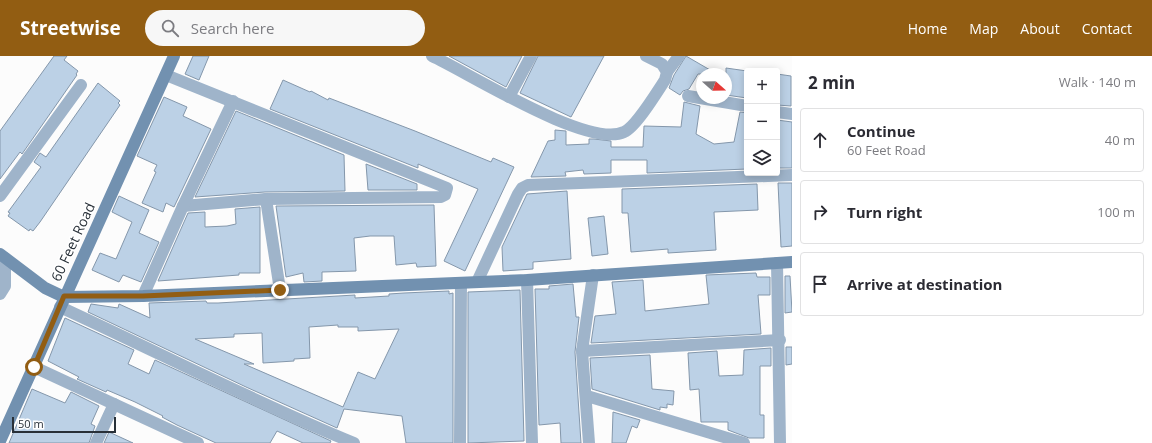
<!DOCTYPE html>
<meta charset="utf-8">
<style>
:root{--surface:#fff;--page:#f7f7f7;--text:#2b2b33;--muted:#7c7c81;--line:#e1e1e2;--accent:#925d12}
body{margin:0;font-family:"Open Sans",sans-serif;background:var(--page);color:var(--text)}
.controls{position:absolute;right:12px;top:12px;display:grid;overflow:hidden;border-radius:4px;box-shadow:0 2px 10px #0003}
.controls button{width:36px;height:36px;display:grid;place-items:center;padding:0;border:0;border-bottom:1px solid var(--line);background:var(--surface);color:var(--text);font:20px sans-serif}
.compass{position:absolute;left:696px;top:12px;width:36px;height:36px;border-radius:50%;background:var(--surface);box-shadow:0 2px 10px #0003;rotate:110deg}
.scale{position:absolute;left:12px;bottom:10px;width:104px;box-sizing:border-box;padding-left:4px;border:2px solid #283038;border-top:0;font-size:11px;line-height:14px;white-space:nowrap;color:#283038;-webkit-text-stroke:3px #fff;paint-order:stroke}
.stop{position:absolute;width:12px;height:12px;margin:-9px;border:3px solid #925d12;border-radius:50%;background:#fff}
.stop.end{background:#925d12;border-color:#fff;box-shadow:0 1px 4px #0008}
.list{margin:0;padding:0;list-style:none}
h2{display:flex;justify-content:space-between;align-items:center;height:52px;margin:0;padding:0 16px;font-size:17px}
h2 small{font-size:13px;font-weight:400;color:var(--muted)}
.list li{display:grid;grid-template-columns:26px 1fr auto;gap:12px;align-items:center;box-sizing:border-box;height:64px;margin:0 8px 8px;padding:0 8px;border:1px solid var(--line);border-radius:4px}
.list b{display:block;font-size:15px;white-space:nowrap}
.list p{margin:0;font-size:13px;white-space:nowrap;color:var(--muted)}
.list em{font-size:13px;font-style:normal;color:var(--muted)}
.icon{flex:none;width:22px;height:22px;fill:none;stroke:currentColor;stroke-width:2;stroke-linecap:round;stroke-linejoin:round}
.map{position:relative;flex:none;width:792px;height:387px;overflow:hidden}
header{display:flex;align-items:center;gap:24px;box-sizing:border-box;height:56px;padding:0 20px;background:var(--accent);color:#fff}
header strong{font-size:19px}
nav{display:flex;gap:22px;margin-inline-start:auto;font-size:14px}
.search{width:280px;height:36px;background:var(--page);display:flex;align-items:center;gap:10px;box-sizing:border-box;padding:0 14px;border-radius:22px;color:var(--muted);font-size:15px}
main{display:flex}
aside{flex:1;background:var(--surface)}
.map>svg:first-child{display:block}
.building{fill:#bcd1e6;stroke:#8497ab;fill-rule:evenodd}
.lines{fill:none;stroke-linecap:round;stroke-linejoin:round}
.street{stroke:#9fb4ca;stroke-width:12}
.secondary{stroke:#7291b0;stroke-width:12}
.route{stroke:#925d12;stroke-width:5}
.labels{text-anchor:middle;stroke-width:3;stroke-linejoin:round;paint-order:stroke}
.street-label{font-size:14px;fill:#283038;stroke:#fff}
</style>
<header>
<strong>Streetwise</strong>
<div class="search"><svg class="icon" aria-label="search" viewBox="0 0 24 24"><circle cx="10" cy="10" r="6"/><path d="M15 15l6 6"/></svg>Search here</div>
<nav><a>Home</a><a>Map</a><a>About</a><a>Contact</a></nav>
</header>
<main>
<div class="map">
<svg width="792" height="387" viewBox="0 0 792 387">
<rect width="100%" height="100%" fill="#fcfcfc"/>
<!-- building -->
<g class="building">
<path d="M54,0H67L64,4L78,15L76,18L77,19L22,98L20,96L0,123V75Z"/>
<path d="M193,0H209L199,24L185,18Z"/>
<path d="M449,0H522L506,31Z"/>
<path d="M538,0H604L571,61L520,37Z"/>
<path d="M686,0L717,18H698L689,33L683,35L680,39L669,32L674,19Z"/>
<path d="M726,12L747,15V42L726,39Z"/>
<path d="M777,18L791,20V50L777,49Z"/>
<path d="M283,24L310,36L311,35L328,44L329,42L415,75L491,106L493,102L514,111L465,215L444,205L478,133L418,108V112L270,53Z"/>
<path d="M98,27L120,45L118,47L120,49L40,166L33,175L30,173L29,175L8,160L10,157L8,156L41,111L34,106L40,97L46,101Z"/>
<path d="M164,41L187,51L183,60L211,73L174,151L166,147L163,156L142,147L156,116L154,115L157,109L137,100Z"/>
<path d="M684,46L700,50L696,78L714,88L734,86L740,56L747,57V113L647,117V104H611V117L584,118L583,114L565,116L566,120L531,121L548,85L555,84V74L566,75V89L589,88V83H594L611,85V91H643L644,70L681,71Z"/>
<path d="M236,55L344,99L345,135L265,136L195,141Z"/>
<path d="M777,64L792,66V112H777Z"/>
<path d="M366,108L417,128V134H368Z"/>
<path d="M778,127H792V190L781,191Z"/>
<path d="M757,128L758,154L714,156L716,194L668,197V193L631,196L628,157H622V133Z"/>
<path d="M567,135L571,203L533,206V213L503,215L502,191L527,138Z"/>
<path d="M119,140L149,154L139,177L159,186L141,226L123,219L119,226L92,214L100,197L116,203L132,166L112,156Z"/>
<path d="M434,149L436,210L417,211L416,207L396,209L394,180H370L354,182L356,215L322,216V225L304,226L303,217L286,221L276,150Z"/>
<path d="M260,151V217H239V219L158,225L188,157L205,156V171L227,170L236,168L235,153Z"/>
<path d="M604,160L608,198L592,200L588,162Z"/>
<path d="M756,217L757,221H770V239H758L761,278L591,287L595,260L616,258L612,226L643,224L645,255L709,248L706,219Z"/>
<path d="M785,220H790L792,256L785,257Z"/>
<path d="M573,228L576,261H579L575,296L581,387H561L560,367L539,369L535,233H549V230Z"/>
<path d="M520,234L524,385L468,387V236Z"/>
<path d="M449,235V238L453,237V387H406L402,360L344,353L337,372L246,331L88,256L91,248L118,252L119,248L150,262L149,247L206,245L207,247H218L355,239V242L389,240V238L404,237ZM338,269V271H358V275L399,273L375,323L358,316L343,351L244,308H254L195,283L234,281V278L262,277L263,307L294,305V303L310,302L309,271Z"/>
<path d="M65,262L134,294L128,308L149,318L155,304L331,385L330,387H303L277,375L270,387H216L177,369L162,361L163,360L135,346L107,334L106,336L77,323L79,321L48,305Z"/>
<path d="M786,291H792V308L786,309Z"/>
<path d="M771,292V310H760V359H764V382H749L728,374V366H701L699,333L690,334L688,297L717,295L719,320L743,319L744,294Z"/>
<path d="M650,299L652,333L674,335L673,349L667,348V352L660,351V354L592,333L590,302Z"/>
<path d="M32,333L65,347L71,336L99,350L91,368L95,370L89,387H9Z"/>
<path d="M613,356L640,364L637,372L632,370L626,387H612Z"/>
<path d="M109,376L133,387H104Z"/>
</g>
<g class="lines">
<!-- street -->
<g class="street">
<path d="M432,0C469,17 588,93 624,76C636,71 657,36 665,24L667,16L662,8L646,0"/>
<path d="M667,16L679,0"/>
<path d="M166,19L447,132L445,139L441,141L266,143L183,150"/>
<path d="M688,40L747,50"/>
<path d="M509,41L531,0"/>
<path d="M777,56L792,58"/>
<path d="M0,140L81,29"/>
<path d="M266,143L280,234"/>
<path d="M777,207L780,387"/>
<path d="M527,224L532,387"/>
<path d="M477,226L518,138L522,132L528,129L792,119"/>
<path d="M0,238L5,230V202"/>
<path d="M143,240L183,150L233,45"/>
<path d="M60,251C158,296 254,346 354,387"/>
<path d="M582,295L780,284"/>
<path d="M34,311L198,387"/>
<path d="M587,340L744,387"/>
<path d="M96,387L114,348"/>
<path d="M460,387L461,227"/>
<path d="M589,387L582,295L593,219"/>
</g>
<!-- secondary -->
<g class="secondary">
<path d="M0,198L45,232L64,241L143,240L527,224L792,206"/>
<path d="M0,385L174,0"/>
</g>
</g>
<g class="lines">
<!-- route -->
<path class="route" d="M34,311L64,240H143L280,234"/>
</g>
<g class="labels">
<!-- street labels -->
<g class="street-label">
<text transform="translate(73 186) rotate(-65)" y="5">60 Feet Road</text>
</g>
</g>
</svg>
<div class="controls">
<button>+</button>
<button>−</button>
<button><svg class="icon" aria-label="layers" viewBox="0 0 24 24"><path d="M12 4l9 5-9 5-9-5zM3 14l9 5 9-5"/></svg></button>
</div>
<svg class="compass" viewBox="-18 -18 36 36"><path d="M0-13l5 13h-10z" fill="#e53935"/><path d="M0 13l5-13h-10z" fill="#7c7c81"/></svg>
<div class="scale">50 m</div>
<div class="stop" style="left:34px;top:311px"></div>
<div class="stop end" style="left:280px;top:234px"></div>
</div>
<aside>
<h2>2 min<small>Walk · 140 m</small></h2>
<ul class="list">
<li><svg class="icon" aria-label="ahead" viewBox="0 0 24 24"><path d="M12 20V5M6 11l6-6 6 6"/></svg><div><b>Continue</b><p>60 Feet Road</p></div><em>40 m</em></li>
<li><svg class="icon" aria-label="right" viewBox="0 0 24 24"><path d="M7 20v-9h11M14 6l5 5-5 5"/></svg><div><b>Turn right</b></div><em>100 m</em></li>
<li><svg class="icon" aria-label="arrive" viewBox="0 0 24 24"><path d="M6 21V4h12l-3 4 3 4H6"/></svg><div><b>Arrive at destination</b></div></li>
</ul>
</aside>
</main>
